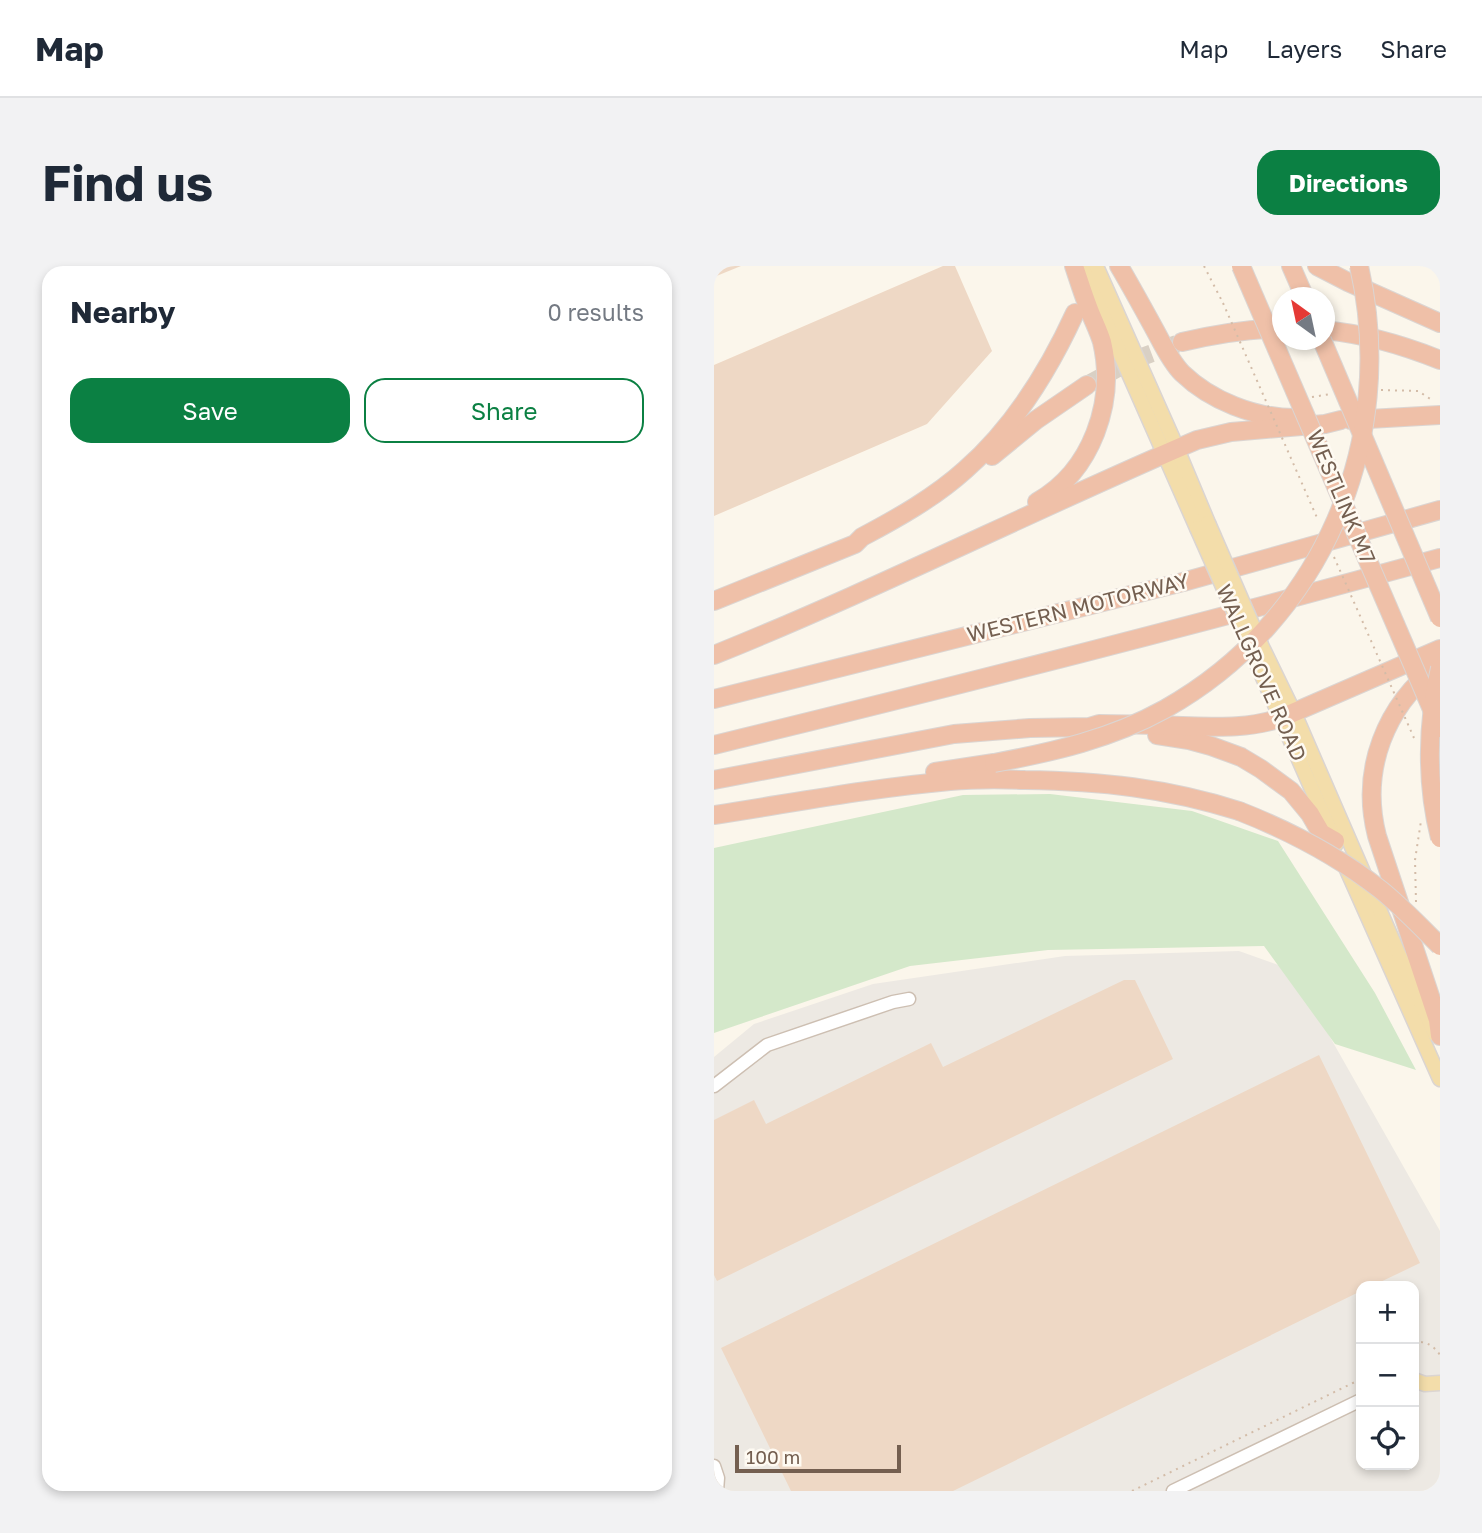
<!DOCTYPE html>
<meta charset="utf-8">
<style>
:root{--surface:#fff;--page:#f2f2f3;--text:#1f2937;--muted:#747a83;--line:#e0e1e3;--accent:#0b8043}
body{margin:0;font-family:"Golos Text",sans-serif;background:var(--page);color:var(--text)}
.controls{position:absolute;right:21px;bottom:21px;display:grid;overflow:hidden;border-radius:14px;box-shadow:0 4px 10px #0003}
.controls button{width:63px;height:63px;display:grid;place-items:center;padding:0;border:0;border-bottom:2px solid var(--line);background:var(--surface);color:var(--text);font:35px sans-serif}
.compass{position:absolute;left:558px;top:21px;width:63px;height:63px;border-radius:50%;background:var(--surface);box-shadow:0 4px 10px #0003;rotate:327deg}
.scale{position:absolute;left:21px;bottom:18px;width:166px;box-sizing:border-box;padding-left:7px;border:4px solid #745f50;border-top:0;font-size:19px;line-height:24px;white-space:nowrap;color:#745f50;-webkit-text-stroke:5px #fefaf2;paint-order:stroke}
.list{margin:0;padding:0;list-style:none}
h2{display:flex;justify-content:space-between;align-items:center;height:91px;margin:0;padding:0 28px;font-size:30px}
h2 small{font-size:23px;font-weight:400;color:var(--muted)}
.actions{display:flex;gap:14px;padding:21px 28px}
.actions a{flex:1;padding:16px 0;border:2px solid var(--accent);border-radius:21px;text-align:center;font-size:24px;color:var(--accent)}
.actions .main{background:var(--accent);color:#fff}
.icon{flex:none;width:38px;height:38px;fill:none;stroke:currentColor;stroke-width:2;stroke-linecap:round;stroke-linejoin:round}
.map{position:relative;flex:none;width:726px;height:1225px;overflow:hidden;border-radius:21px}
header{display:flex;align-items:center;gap:42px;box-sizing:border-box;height:98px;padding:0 35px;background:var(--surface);border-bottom:2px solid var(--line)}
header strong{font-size:33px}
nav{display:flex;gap:38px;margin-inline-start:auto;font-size:24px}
.intro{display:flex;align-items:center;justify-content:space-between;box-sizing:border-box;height:168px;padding:0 42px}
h1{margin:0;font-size:49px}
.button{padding:18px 32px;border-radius:21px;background:var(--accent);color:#fff;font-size:24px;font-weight:700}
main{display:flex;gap:42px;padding:0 42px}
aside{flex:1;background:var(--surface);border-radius:21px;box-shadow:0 4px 10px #0003}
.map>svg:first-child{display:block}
.industrial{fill:#ede9e3;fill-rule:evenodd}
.green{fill:#d4e8ca}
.building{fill:#eed8c5}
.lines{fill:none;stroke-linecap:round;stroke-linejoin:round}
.highway-tunnel{stroke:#d9d0c4;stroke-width:18;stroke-dasharray:18 9;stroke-linecap:butt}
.minor-casing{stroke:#cdbfb2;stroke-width:15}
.major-casing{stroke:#dbd5d2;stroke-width:17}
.highway-casing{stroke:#dbd5d2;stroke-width:20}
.path{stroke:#d3bca8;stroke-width:2;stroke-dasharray:2 5;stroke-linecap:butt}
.minor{stroke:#fff;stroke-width:12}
.major{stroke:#f3ddaa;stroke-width:14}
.highway{stroke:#efc0a8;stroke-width:18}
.major-bridge-casing{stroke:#dbd5d2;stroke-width:17;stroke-linecap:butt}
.highway-bridge-casing{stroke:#dbd5d2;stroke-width:20;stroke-linecap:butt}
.path-bridge{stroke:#d3bca8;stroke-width:2;stroke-dasharray:2 5;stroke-linecap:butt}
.major-bridge{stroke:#f3ddaa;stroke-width:14}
.highway-bridge{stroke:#efc0a8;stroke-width:18}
.labels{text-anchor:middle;stroke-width:5;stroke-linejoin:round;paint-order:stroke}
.street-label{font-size:21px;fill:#745f50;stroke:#fefaf2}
</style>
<header>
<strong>Map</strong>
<nav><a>Map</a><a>Layers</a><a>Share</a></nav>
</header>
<div class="intro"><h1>Find us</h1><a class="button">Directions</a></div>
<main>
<aside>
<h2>Nearby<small>0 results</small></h2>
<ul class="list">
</ul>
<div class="actions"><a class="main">Save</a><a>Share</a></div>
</aside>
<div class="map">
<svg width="726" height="1225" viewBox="0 0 726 1225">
<rect width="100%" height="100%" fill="#fbf6eb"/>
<!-- industrial -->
<path class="industrial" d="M525,685L578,704L726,965V1225H0V791L40,758L159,718L351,690ZM647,1020H700V1199H647Z"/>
<!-- green -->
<path class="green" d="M336,528L478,545L564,575L661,727L702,804L621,778L550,680L334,684L196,700L0,767V582L249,529Z"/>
<!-- building -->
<g class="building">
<path d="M0,0H27L0,11Z"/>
<path d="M229,0H241L278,85L213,158L0,250V99Z"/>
<path d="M410,714H421L459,793L3,1015L0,1009V854L40,834L52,858L217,777L229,801Z"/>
<path d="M605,789L706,997L658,1020H647V1025L239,1225H77L7,1082Z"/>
</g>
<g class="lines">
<!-- highway-tunnel -->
<path class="highway-tunnel" d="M373,119L417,95L465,77"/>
<defs>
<g id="minor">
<path d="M0,820L53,779L179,736L195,733"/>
<path d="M0,1200L4,1212L3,1225"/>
<path d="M459,1225L647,1134"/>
</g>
<g id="major">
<path d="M382,0L458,171L494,257"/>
<path d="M368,1L483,262"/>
<path d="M547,379L580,447L684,687L721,768"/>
<path d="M537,384L622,578"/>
<path d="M630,597L726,813"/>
<path d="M700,1114L711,1118L726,1117"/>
</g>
<g id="highway">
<path d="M405,0C418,22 430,44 442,66C449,79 457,96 468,107C497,135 541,152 581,152"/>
<path d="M577,0L591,32"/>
<path d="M603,0L634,16L726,57"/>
<path d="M610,64C651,68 689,79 726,94"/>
<path d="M468,76C501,68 534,63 568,62"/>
<path d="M637,154L726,149"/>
<path d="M278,190L322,154L373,119"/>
<path d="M323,236C378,205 402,136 388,76C385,66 380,56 376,46C370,31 365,15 360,0"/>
<path d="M0,335L141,278L148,271C184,252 221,231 251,204C300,161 334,106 361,47"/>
<path d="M0,389C164,323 321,243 483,174L517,166L611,158L627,154"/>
<path d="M726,398C671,439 646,504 663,570L724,754L726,770"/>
<path d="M0,433L469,316L726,244"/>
<path d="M443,469L475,474L497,480L527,491L547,503L577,525L596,548L607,567L621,575"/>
<path d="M0,479C243,420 485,358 726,292"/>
<path d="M221,506L280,497"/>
<path d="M0,514L240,468L316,462L375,461L385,458C413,458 441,459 468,460C503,461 534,463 567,452L726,383"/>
<path d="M0,549C79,537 157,522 236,515C261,513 286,513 311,514C387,515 452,522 525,545"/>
</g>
</defs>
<!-- minor casing -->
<use href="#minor" class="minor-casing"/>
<!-- major casing -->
<use href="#major" class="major-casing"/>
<!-- highway casing -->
<use href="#highway" class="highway-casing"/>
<!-- path -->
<g class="path">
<path d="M490,0L509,37"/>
<path d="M667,124L704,125L718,134"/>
<path d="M598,131L617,128"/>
<path d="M702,636L701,594L707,555"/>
<path d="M700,1076C712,1075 719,1079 726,1089"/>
<path d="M418,1225L647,1113"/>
</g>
<!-- minor -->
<use href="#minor" class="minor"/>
<!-- major -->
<use href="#major" class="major"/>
<!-- highway -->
<use href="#highway" class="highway"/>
<defs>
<g id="major-bridge">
<path d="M494,257L547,379"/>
<path d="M483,262L537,384"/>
</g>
<g id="highway-bridge">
<path d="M527,0L726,462"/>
<path d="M608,74L726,352"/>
<path d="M726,402C713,457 712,518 726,572"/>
<path d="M280,497C339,486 397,473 451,443C608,355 685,175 645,0"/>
<path d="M525,545C576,565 624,590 667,624C688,641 707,661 726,680"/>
</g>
</defs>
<!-- major-bridge casing -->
<use href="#major-bridge" class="major-bridge-casing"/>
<!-- highway-bridge casing -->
<use href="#highway-bridge" class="highway-bridge-casing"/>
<!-- path-bridge -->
<g class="path-bridge">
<path d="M509,37L604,254"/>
<path d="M620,291L700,472"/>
</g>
<!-- major-bridge -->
<use href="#major-bridge" class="major-bridge"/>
<!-- highway-bridge -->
<use href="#highway-bridge" class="highway-bridge"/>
</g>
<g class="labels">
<!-- street labels -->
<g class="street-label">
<text transform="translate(627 231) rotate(67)" y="7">WESTLINK M7</text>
<text transform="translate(364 342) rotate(-14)" y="7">WESTERN MOTORWAY</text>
<text transform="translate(547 407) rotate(66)" y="7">WALLGROVE ROAD</text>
</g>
</g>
</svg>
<div class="controls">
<button>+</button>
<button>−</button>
<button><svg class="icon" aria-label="locate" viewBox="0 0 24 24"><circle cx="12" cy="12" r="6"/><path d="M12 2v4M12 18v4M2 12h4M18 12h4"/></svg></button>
</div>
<svg class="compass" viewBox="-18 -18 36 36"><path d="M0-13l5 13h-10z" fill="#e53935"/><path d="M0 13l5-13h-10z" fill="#747a83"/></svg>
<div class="scale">100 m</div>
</div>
</main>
